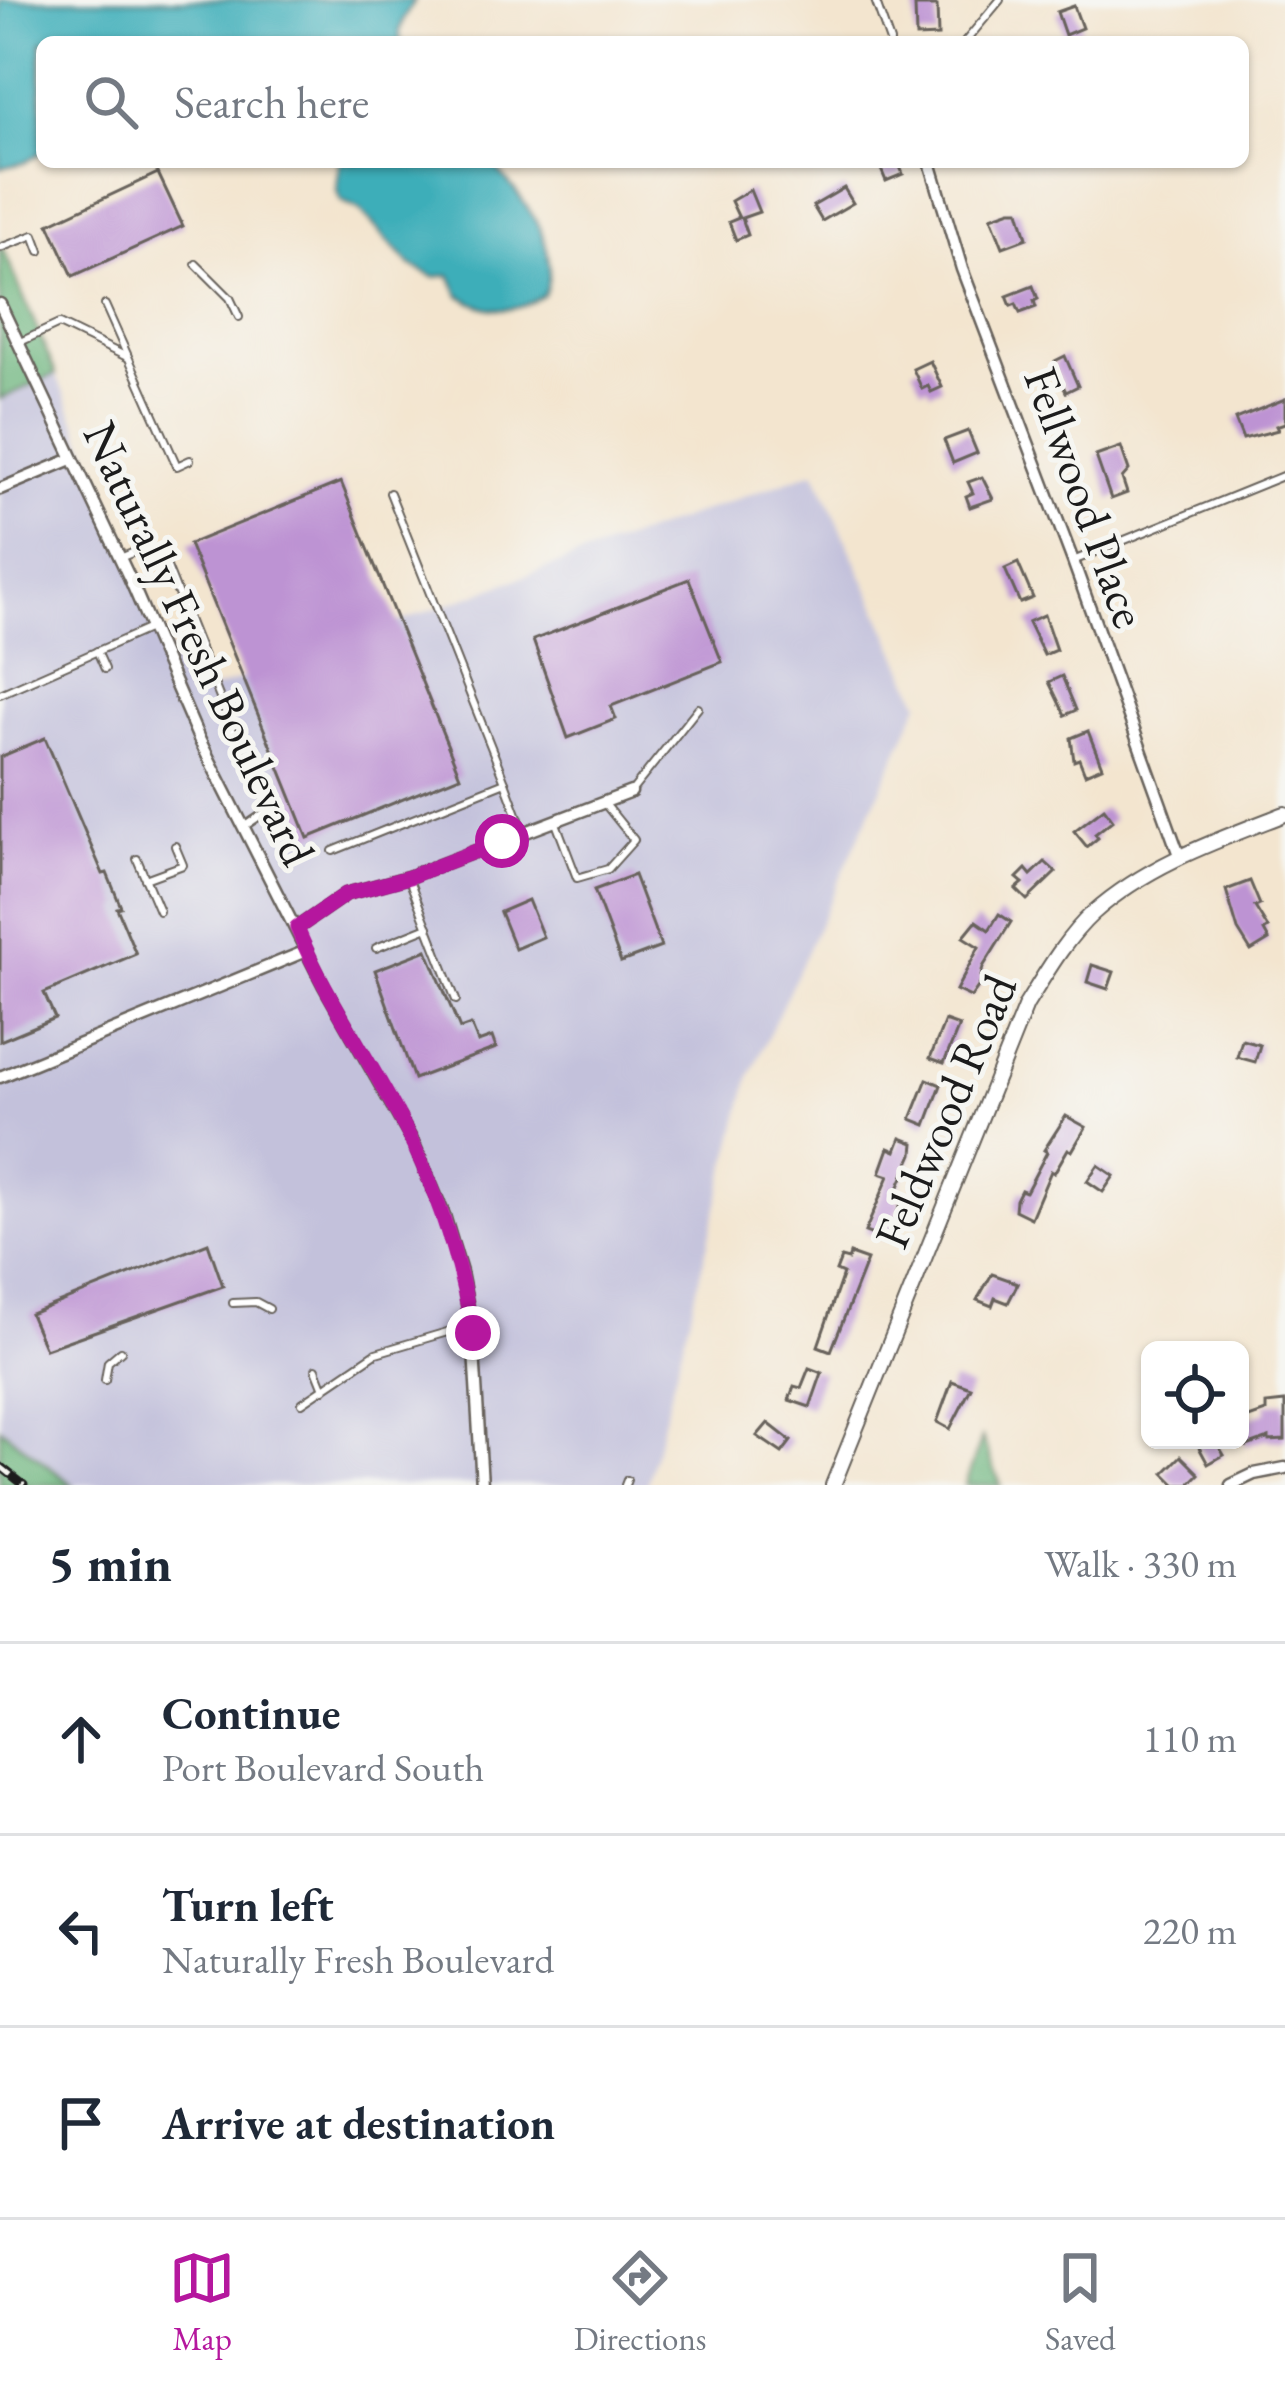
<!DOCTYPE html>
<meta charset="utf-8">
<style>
:root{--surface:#fff;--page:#f2f2f3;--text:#1f2937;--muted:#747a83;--line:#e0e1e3;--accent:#b5179e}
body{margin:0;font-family:"EB Garamond",serif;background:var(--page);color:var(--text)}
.controls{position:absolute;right:36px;bottom:36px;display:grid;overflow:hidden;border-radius:18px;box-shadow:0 3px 9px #0004}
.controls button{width:108px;height:108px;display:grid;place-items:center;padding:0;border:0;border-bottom:3px solid var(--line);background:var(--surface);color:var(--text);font:60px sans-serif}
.stop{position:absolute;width:36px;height:36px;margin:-27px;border:9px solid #b5179e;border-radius:50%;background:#fff}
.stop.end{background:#b5179e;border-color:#fff;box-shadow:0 3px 12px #0008}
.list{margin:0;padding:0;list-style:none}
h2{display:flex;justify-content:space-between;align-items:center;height:156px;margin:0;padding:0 48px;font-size:51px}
h2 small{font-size:39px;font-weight:400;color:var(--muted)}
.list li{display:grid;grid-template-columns:78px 1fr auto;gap:36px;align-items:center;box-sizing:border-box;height:192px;padding:0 48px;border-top:3px solid var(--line)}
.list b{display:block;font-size:45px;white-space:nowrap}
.list p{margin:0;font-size:39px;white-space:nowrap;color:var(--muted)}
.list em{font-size:39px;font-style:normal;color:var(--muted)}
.icon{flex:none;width:66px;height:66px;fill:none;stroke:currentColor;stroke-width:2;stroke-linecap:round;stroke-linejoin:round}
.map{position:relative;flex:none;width:1285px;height:1485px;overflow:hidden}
.search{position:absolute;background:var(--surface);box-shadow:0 3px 9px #0004;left:36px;right:36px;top:36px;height:132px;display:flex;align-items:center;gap:30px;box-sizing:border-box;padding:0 42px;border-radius:18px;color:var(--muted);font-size:45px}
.sheet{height:732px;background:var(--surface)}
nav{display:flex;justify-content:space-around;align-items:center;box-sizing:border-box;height:168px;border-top:3px solid var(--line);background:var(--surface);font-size:33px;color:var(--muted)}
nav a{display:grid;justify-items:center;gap:6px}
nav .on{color:var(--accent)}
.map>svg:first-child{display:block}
.industrial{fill:#c3c1db}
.forest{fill:#6ab47c;stroke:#43684c;stroke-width:3}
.water{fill:#3eaeb9;stroke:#2d656a;stroke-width:3}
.building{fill:#bd93d3}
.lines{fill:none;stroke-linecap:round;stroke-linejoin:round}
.service-casing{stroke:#67625b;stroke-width:10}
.minor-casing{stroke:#67625b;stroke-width:15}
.tertiary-casing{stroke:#67625b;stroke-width:18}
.service{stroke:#fff;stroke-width:6}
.minor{stroke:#fff;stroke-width:10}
.tertiary{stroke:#fff;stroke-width:14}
.rail-casing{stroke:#1c1c1c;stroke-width:9}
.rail{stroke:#f6f6f2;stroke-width:4.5;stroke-dasharray:14;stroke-linecap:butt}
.route{stroke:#b5179e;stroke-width:15}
.labels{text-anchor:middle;stroke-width:10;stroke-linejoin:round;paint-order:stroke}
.street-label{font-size:48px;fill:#1c1c1c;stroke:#f6f6f2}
</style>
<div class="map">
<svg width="1285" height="1485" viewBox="0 0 1285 1485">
<rect width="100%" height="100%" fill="#f6f6f2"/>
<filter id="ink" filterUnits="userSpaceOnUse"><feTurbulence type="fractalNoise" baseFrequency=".00833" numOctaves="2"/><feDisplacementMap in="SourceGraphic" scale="24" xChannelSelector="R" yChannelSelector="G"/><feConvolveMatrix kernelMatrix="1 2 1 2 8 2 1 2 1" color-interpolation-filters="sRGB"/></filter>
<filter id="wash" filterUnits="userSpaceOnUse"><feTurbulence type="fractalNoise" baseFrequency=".004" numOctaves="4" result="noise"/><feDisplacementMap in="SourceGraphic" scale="48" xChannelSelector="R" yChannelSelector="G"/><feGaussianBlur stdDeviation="2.7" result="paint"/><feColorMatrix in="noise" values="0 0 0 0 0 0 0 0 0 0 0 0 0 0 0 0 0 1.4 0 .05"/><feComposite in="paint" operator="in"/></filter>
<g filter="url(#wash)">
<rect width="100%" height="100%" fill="#f3e5cf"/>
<!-- industrial -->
<path class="industrial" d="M56,374L189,698L815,471L920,703L750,1076L647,1485H73L0,1428V399Z"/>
<!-- forest -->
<g class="forest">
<path d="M0,241L56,374L0,399Z"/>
<path d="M0,1428L73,1485H0Z"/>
<path d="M982,1438L1001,1485H965Z"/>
</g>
<!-- water -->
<g class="water">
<path d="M0,0H415C407,13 396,27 401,42H42V152L24,163L0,168Z"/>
<path d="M339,162H491C522,198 564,244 544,295C515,315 489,314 459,295L450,275L434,277L410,265L359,209L341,201L337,191Z"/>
</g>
<g id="blocks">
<!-- building -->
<g class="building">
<path d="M915,6H937L938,36L916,37Z"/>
<path d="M1074,6L1082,28L1065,35L1057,12Z"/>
<path d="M878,162H898L903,174L886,181Z"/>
<path d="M158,173L183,226L73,276L49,224Z"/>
<path d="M844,188L853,203L822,221L813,206Z"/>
<path d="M750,190L759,212L742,218L748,235L736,240L729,222L739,218L731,201Z"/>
<path d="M1011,210H1019L1027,238L1003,247L991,217Z"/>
<path d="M1033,286L1038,299L1034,301L1036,307L1020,313L1016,304L1011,306L1007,296Z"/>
<path d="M1065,356L1078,386L1066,392L1054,367L1055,361Z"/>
<path d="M930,361L942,387L931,392L928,386L922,389L913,369Z"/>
<path d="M1285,399V423L1276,426L1278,430L1243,439L1235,419Z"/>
<path d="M968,431L977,453L953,463L944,440Z"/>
<path d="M1121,447L1129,470L1122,478L1127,493L1111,499L1096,456Z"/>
<path d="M982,477L993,499L970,507L966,496L973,493L968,482Z"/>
<path d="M341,482L460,776L308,838L189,544Z"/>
<path d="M1018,563L1033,598L1020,603L1005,569Z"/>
<path d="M689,579L722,662L611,706L616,719L568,738L533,640Z"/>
<path d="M1044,615L1056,650L1044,655L1028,622Z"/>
<path d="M1062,676L1076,710L1065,715L1049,682Z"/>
<path d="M1088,731L1102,767L1085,774L1079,759L1074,761L1071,738Z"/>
<path d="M45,738L103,874L107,873L121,907L117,908L136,954L44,993L55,1018L0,1041V757Z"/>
<path d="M1104,808L1113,820L1095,834L1098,838L1087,847L1074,831Z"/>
<path d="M1045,862L1056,872L1027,900L1016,889L1023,883L1017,878L1026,869L1031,875Z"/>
<path d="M634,875L661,947L621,962L594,890Z"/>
<path d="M1250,881L1260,905L1255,907L1268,928L1264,931L1269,940L1251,951L1238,930L1226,890Z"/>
<path d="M528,900L543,937L515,949L500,912Z"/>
<path d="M999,914L1011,922L983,967L981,977L984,978L971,997L956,990L979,947L963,937L976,921L989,930Z"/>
<path d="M427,950L460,1029L471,1025L478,1042L492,1037L496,1048L414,1079L375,970Z"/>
<path d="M1092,965L1114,972L1108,989L1087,982Z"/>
<path d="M945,1021L959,1026L944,1063L930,1058Z"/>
<path d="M1242,1040L1260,1045L1255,1062L1237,1057Z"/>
<path d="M927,1079L941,1085L926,1125L911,1119Z"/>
<path d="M1066,1116L1086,1127L1072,1151L1068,1149L1054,1173L1051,1171L1031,1218L1015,1210L1016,1200L1021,1190L1026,1192L1047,1152L1044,1150Z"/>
<path d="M901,1138L914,1143L913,1154L894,1198L902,1201L886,1240L865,1232L889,1176L880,1173L889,1148L896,1151Z"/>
<path d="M1098,1165L1114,1176L1103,1192L1087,1181Z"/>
<path d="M208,1243L223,1286L45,1349L30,1314Z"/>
<path d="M850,1254L867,1260L831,1351L818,1346L843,1274L836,1271L841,1258L848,1260Z"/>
<path d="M992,1274L1018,1283L1008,1303L995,1298L992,1306L977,1300Z"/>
<path d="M809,1368L822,1373L810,1407L789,1400L794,1386L801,1388Z"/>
<path d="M952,1381L971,1388L950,1429L937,1422Z"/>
<path d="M1285,1402V1440L1269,1441V1438L1247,1446L1244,1439L1240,1440V1421L1266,1412V1404Z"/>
<path d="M768,1423L791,1441L782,1453L757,1436Z"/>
<path d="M1195,1440H1215L1224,1455L1208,1464Z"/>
<path d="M1181,1456L1199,1474L1188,1485H1176L1164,1473Z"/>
</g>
</g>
</g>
<g filter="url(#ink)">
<use href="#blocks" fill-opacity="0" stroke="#67625b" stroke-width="3"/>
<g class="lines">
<defs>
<g id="service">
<path d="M875,0L890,42"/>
<path d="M965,42L1000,0"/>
<path d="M0,248L34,235L40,251"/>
<path d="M196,264L230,298L239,317"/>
<path d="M105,305L177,466L190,460"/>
<path d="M18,343L59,324L127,357"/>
<path d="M390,493L505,782"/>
<path d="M120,558L144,548L161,552L250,773L269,804L267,811L245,826"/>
<path d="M1073,561L1285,475"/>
<path d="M97,651L105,669"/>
<path d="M0,694L150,628"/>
<path d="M631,792L698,708"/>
<path d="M556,823L577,878L608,869L634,840L605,804"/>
<path d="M333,851L505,782L523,830"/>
<path d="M137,859L159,911"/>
<path d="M408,877L456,1000"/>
<path d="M145,879L183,865L175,846"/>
<path d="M376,948L428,927"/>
<path d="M233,1303L256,1302L269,1309"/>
<path d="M316,1369L324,1389"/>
<path d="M105,1380L108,1362L121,1351"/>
<path d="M302,1403L376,1353L471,1325"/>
<path d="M625,1485L627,1480"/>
</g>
<g id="minor">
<path d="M930,162L962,269L1073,561L1179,855"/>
<path d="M0,304L129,577L199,739L324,986L414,1144L444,1215L461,1272L473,1333L482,1485"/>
<path d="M0,489L72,459"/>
<path d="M297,928L346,894L408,877L631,792"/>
<path d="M0,1077L306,951"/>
<path d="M1231,1485L1254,1474L1285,1468"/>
</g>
<path id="tertiary" d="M833,1485L1026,1005C1046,973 1065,939 1093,913C1148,864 1218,840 1285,814"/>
</defs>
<!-- service casing -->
<use href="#service" class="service-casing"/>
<!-- minor casing -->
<use href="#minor" class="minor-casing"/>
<!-- tertiary casing -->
<use href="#tertiary" class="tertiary-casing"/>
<!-- service -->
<use href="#service" class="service"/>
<!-- minor -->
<use href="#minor" class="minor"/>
<!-- tertiary -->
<use href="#tertiary" class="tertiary"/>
<defs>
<path id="rail" d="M0,1466L24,1485"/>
</defs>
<!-- rail casing -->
<use href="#rail" class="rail-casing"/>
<!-- rail -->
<use href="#rail" class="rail"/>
</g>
</g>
<g class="lines" filter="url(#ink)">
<!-- route -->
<path class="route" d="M473,1333C461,1268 443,1208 415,1148C380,1073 329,1006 297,928L346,894L409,877L502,841"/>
</g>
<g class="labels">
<!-- street labels -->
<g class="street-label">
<text transform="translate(1086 497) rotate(70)" y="17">Fellwood Place</text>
<text transform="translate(200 643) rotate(65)" y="17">Naturally Fresh Boulevard</text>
<text transform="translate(945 1111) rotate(-67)" y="17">Feldwood Road</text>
</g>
</g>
</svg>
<div class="controls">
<button><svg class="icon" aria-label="locate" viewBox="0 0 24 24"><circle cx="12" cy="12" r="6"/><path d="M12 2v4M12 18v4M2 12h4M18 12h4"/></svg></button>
</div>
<div class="stop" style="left:502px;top:841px"></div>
<div class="stop end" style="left:473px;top:1333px"></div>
<div class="search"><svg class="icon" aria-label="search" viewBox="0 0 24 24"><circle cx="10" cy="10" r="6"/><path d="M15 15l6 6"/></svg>Search here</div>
</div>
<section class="sheet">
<h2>5 min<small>Walk · 330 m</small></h2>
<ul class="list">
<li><svg class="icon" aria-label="ahead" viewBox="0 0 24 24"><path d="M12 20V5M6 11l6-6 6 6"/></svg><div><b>Continue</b><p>Port Boulevard South</p></div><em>110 m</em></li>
<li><svg class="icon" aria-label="left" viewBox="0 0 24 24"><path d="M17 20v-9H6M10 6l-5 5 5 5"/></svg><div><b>Turn left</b><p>Naturally Fresh Boulevard</p></div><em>220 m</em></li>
<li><svg class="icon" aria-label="arrive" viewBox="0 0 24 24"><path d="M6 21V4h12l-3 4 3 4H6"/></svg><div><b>Arrive at destination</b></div></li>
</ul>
</section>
<nav>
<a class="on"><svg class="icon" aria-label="map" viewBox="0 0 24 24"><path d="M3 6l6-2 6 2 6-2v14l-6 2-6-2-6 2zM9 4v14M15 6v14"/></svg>Map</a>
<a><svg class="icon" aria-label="directions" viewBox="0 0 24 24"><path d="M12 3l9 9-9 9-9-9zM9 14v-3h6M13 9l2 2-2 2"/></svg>Directions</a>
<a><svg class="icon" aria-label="saved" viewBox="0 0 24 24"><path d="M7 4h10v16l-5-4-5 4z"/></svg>Saved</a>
</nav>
